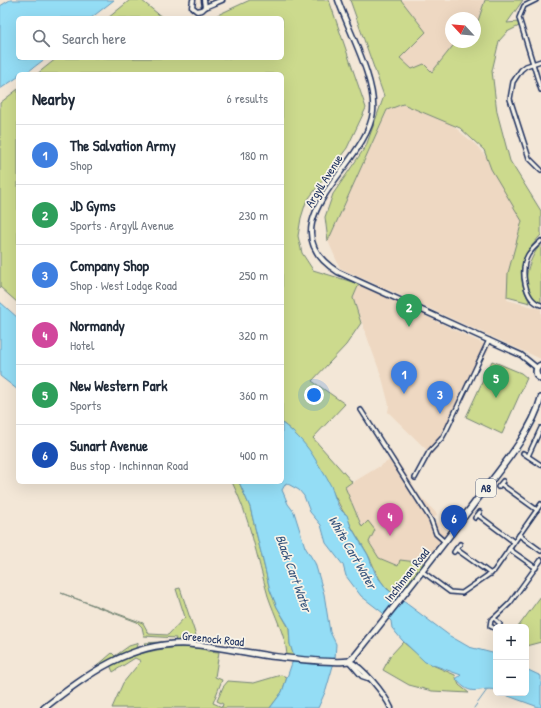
<!DOCTYPE html>
<meta charset="utf-8">
<style>
:root{--surface:#fff;--page:#f2f2f3;--text:#1f2937;--muted:#747a83;--line:#e0e1e3;--accent:#c8321e}
body{margin:0;font-family:"Patrick Hand",sans-serif;background:var(--page);color:var(--text)}
.controls{position:absolute;right:12px;bottom:12px;display:grid;overflow:hidden;border-radius:6px;box-shadow:0 4px 16px #0002}
.controls button{width:36px;height:36px;display:grid;place-items:center;padding:0;border:0;border-bottom:1px solid var(--line);background:var(--surface);color:var(--text);font:20px sans-serif}
.compass{position:absolute;left:445px;top:12px;width:36px;height:36px;border-radius:50%;background:var(--surface);box-shadow:0 4px 16px #0002;rotate:296deg}
.you{position:absolute;left:314px;top:395px;width:14px;height:14px;margin:-10px;border:3px solid #fff;border-radius:50%;background:#1a73e8;box-shadow:0 0 0 6px #1a73e833}
.badge{display:grid;place-items:center;width:26px;height:26px;border-radius:50%;background:var(--accent);color:#fff;font-size:13px;font-weight:700}
.pin{position:absolute;translate:-50% -33px;filter:drop-shadow(0 1px 2px #0008)}
.pin::after{content:'';position:absolute;top:21px;width:14px;height:12px;background:inherit;clip-path:polygon(0 0,100% 0,50% 100%)}
.list{margin:0;padding:0;list-style:none}
h2{display:flex;justify-content:space-between;align-items:center;height:52px;margin:0;padding:0 16px;font-size:17px}
h2 small{font-size:13px;font-weight:400;color:var(--muted)}
.list li{display:grid;grid-template-columns:26px 1fr auto;gap:12px;align-items:center;box-sizing:border-box;height:60px;padding:0 16px;border-top:1px solid var(--line)}
.list b{display:block;font-size:15px;white-space:nowrap}
.list p{margin:0;font-size:13px;white-space:nowrap;color:var(--muted)}
.list em{font-size:13px;font-style:normal;color:var(--muted)}
.icon{flex:none;width:22px;height:22px;fill:none;stroke:currentColor;stroke-width:2;stroke-linecap:round;stroke-linejoin:round}
.map{position:relative;flex:none;width:541px;height:708px;overflow:hidden}
.search{position:absolute;background:var(--surface);box-shadow:0 4px 16px #0002;left:16px;top:16px;width:268px;height:44px;display:flex;align-items:center;gap:10px;box-sizing:border-box;padding:0 14px;border-radius:6px;color:var(--muted);font-size:15px}
.panel{position:absolute;background:var(--surface);box-shadow:0 4px 16px #0002;left:16px;top:72px;width:268px;height:412px;border-radius:6px}
.map>svg:first-child{display:block}
.built{fill:#eed8c2}
.green{fill:#ccda8d;stroke:#748476}
.water{fill:#94ddf5;stroke:#6497b9}
.lines{fill:none;stroke-linecap:round;stroke-linejoin:round}
.stream{stroke:#6497b9;stroke-width:1}
.minor-casing{stroke:#1b2f5e;stroke-width:6}
.tertiary-casing{stroke:#1b2f5e;stroke-width:7}
.primary-casing{stroke:#1b2f5e;stroke-width:8}
.minor{stroke:#f7f3e8;stroke-width:3}
.tertiary{stroke:#f7f3e8;stroke-width:4}
.primary{stroke:#f7f3e8;stroke-width:5}
.labels{text-anchor:middle;stroke-width:3.5;stroke-linejoin:round;paint-order:stroke}
.shield{fill:#f7f3e8;stroke:#5d6a87;stroke-width:1}
.shield-label{font-size:11px;font-weight:bold;fill:#1b2f5e}
.street-label{font-size:12px;fill:#1b2f5e;stroke:#f7f3e8}
.water-label{font-size:13px;font-style:italic;fill:#33527c;stroke:#f7f3e8}
</style>
<div class="map">
<svg width="541" height="708" viewBox="0 0 541 708">
<rect width="100%" height="100%" fill="#f3e7d7"/>
<filter id="ink" filterUnits="userSpaceOnUse"><feTurbulence type="fractalNoise" baseFrequency=".025" numOctaves="2"/><feDisplacementMap in="SourceGraphic" scale="8" xChannelSelector="R" yChannelSelector="G"/><feConvolveMatrix kernelMatrix="1 2 1 2 8 2 1 2 1" color-interpolation-filters="sRGB"/></filter>
<g filter="url(#ink)">
<!-- built -->
<g class="built">
<path d="M401,0H485L478,21L475,23V18H451V42H456L432,72L412,69L399,58L426,32Z"/>
<path d="M403,104L451,124L477,146L492,164L527,222L507,300L541,309V359L340,268L328,241L387,110Z"/>
<path d="M359,284L490,347L432,455L388,412L389,405L382,378L353,298Z"/>
<path d="M395,457L420,496L437,514L434,519L448,534L425,563L400,560L398,566L379,558L369,542L370,537L363,527L345,487Z"/>
</g>
<!-- green -->
<g class="green">
<path d="M130,0H141L163,18H108Z"/>
<path d="M250,0H329L366,108L347,148L306,202L301,218L298,236L302,253L313,270L359,284L353,298L361,323L346,345L312,381L345,404L313,438L352,482L345,487L362,527L368,521L375,530L369,542L379,558L398,566L400,560L425,563L410,583L398,586L395,590V595C377,582 377,571 367,553C360,540 351,529 346,514L344,513C326,482 313,445 282,423V74H37L57,58H282V18H211Z"/>
<path d="M350,0H401L426,32L400,58L412,69L424,64L432,72L456,42H475V23L478,21L485,0H523L507,23L518,22L519,26L507,32L499,41L492,71L497,112L510,161L541,211V235C520,258 515,274 530,303L507,297L508,273L522,221L491,169L484,150L460,128L403,104L387,110L328,241L325,217L333,194L366,146L384,96Z"/>
<path d="M18,89V303L0,287V103Z"/>
<path d="M541,244V303C516,293 528,259 541,244Z"/>
<path d="M492,361L521,373L527,378L502,434L466,417Z"/>
<path d="M232,482H239L250,507L270,590L277,607L289,628L290,644L294,656L287,655C286,637 274,614 268,596C257,558 250,518 232,482Z"/>
<path d="M180,588L197,639H179L207,644L146,645L144,643L175,641L176,638L144,636L142,627L137,622L61,593L143,623L149,634L168,635L185,617L176,589Z"/>
<path d="M541,596V642L526,646V627H518Z"/>
<path d="M403,642L428,663L455,675L459,685L469,693L432,691L409,685L383,670L391,655Z"/>
<path d="M139,643L135,649L97,666L112,653L115,656L129,646Z"/>
<path d="M185,647L207,649V651L219,652L215,677L222,680L213,703L222,707L223,704L217,701L223,687L228,681L254,683L281,675L287,677L282,692L270,708H112L123,683L141,661L135,658L113,672L110,665C135,654 158,648 185,647Z"/>
</g>
<!-- water -->
<g class="water">
<path d="M10,0H114L91,18H18V58H46L25,74H18V77L0,89V6Z"/>
<path d="M0,302L18,318V390L0,376Z"/>
<path d="M282,423C294,432 304,442 312,454C318,464 326,476 331,486C335,496 337,510 347,515L351,527L368,555L376,575L387,589L450,636L469,647L496,654V690C478,686 472,699 456,679L461,675L425,662L402,640L392,628L391,621L383,613L361,596L346,576L343,565L326,543L321,525L310,512L304,496L299,490L286,483L282,490L288,504L294,512L305,547L315,563L324,594L330,632L336,644L335,659L326,690L318,708H270L282,692L294,657L290,644L289,627L277,607L270,590L250,507L239,482H282Z"/>
<path d="M526,669L541,676V708L500,693H526Z"/>
</g>
<g class="lines">
<!-- stream -->
<path class="stream" d="M474,708L487,690"/>
<defs>
<g id="minor">
<path d="M536,0L524,6L519,18L541,90"/>
<path d="M541,61L526,66L521,70L513,82L510,99L529,158L541,170"/>
<path d="M541,241C537,245 531,250 528,255C520,269 524,300 541,305"/>
<path d="M361,410L431,520L436,534L445,542"/>
<path d="M523,453L541,465"/>
<path d="M528,456L541,428"/>
<path d="M415,478L429,452L442,438L447,429L489,340"/>
<path d="M501,484L537,510"/>
<path d="M498,487L503,481"/>
<path d="M478,515L514,542"/>
<path d="M475,518L480,512"/>
<path d="M519,535L541,551"/>
<path d="M456,549L491,574"/>
<path d="M509,549L536,568"/>
<path d="M454,552L460,544"/>
<path d="M423,572L450,592L462,593L494,571L541,504"/>
<path d="M494,618L510,603L541,560"/>
<path d="M496,629L490,626L491,620L494,618L500,624L498,627"/>
</g>
<g id="tertiary">
<path d="M193,0L192,7L197,11L202,10L205,7L204,0"/>
<path d="M338,0C349,32 376,79 373,112C367,165 263,225 338,272L521,355L537,368"/>
<path d="M205,7L222,0"/>
<path d="M349,661C363,667 384,693 391,708"/>
<path d="M349,661L362,676L368,678"/>
</g>
<g id="primary">
<path d="M541,365C536,367 535,371 537,376L541,379"/>
<path d="M44,708C87,675 131,641 188,644C215,646 243,652 270,656C287,658 333,664 349,661L355,656C398,602 441,548 482,493C502,467 533,430 541,398"/>
</g>
</defs>
<!-- minor casing -->
<use href="#minor" class="minor-casing"/>
<!-- tertiary casing -->
<use href="#tertiary" class="tertiary-casing"/>
<!-- primary casing -->
<use href="#primary" class="primary-casing"/>
<!-- minor -->
<use href="#minor" class="minor"/>
<!-- tertiary -->
<use href="#tertiary" class="tertiary"/>
<!-- primary -->
<use href="#primary" class="primary"/>
</g>
</g>
<g class="labels">
<!-- shield labels -->
<rect class="shield" x="476" y="479" width="20" height="18" rx="3"/>
<g class="shield-label">
<text x="486" y="492">A8</text>
</g>
<!-- street labels -->
<g class="street-label">
<text transform="translate(324 181) rotate(-58)" y="4">Argyll Avenue</text>
<text transform="translate(407 575) rotate(-52)" y="4">Inchinnan Road</text>
<text transform="translate(213 639) rotate(6)" y="4">Greenock Road</text>
</g>
<!-- water labels -->
<g class="water-label">
<text transform="translate(353 552) rotate(60)" y="5">White Cart Water</text>
<text transform="translate(294 573) rotate(70)" y="5">Black Cart Water</text>
</g>
</g>
</svg>
<div class="controls">
<button>+</button>
<button>−</button>
</div>
<svg class="compass" viewBox="-18 -18 36 36"><path d="M0-13l5 13h-10z" fill="#e53935"/><path d="M0 13l5-13h-10z" fill="#747a83"/></svg>
<div class="you"></div>
<div class="pin badge" style="left:404px;top:394px;background:#3f7fe0">1</div>
<div class="pin badge" style="left:409px;top:327px;background:#2e9e5b">2</div>
<div class="pin badge" style="left:440px;top:414px;background:#3f7fe0">3</div>
<div class="pin badge" style="left:390px;top:536px;background:#d1479c">4</div>
<div class="pin badge" style="left:496px;top:398px;background:#2e9e5b">5</div>
<div class="pin badge" style="left:454px;top:538px;background:#1a4fb4">6</div>
<div class="search"><svg class="icon" aria-label="search" viewBox="0 0 24 24"><circle cx="10" cy="10" r="6"/><path d="M15 15l6 6"/></svg>Search here</div>
<section class="panel">
<h2>Nearby<small>6 results</small></h2>
<ul class="list">
<li><span class="badge" style="background:#3f7fe0">1</span><div><b>The Salvation Army</b><p>Shop</p></div><em>180 m</em></li>
<li><span class="badge" style="background:#2e9e5b">2</span><div><b>JD Gyms</b><p>Sports · Argyll Avenue</p></div><em>230 m</em></li>
<li><span class="badge" style="background:#3f7fe0">3</span><div><b>Company Shop</b><p>Shop · West Lodge Road</p></div><em>250 m</em></li>
<li><span class="badge" style="background:#d1479c">4</span><div><b>Normandy</b><p>Hotel</p></div><em>320 m</em></li>
<li><span class="badge" style="background:#2e9e5b">5</span><div><b>New Western Park</b><p>Sports</p></div><em>360 m</em></li>
<li><span class="badge" style="background:#1a4fb4">6</span><div><b>Sunart Avenue</b><p>Bus stop · Inchinnan Road</p></div><em>400 m</em></li>
</ul>
</section>
</div>
